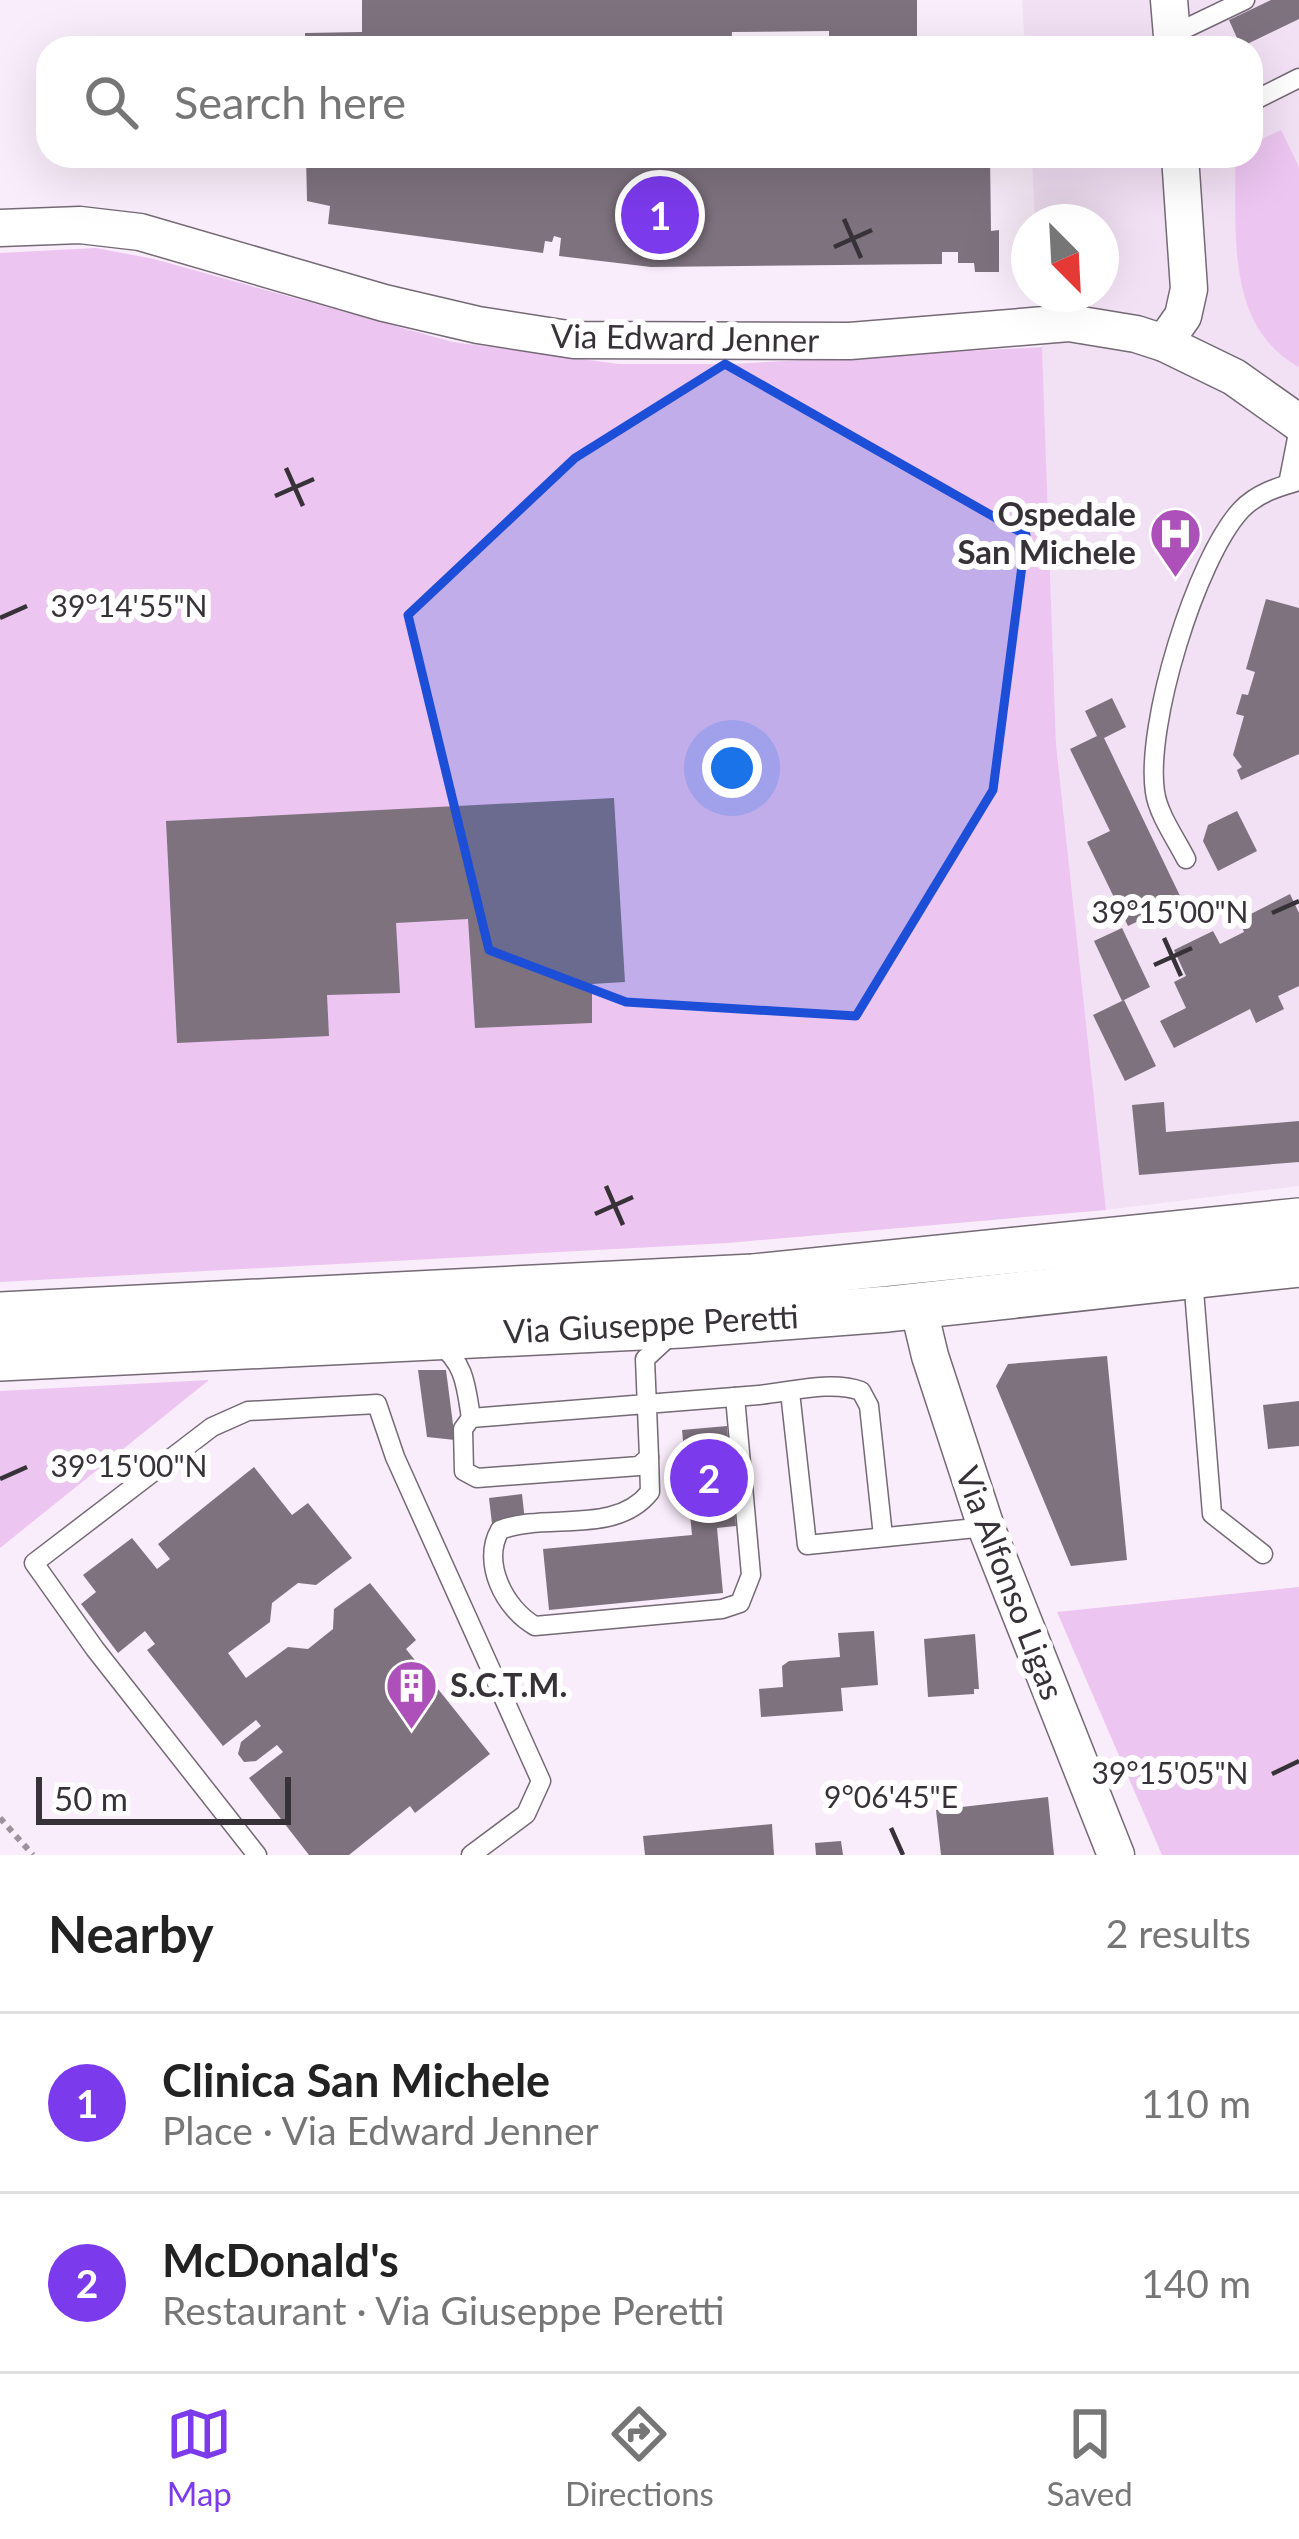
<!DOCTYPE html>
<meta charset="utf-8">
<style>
:root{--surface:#fff;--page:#f2f2f2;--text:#222;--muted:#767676;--line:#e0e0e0;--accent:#7c3aed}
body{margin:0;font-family:Lato,sans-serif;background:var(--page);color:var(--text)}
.compass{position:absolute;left:1011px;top:204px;width:108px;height:108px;border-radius:50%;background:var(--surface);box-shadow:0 12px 48px #0002;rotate:156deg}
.scale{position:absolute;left:36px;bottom:30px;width:255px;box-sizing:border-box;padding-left:12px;border:6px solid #373237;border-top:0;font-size:33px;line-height:42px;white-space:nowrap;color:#373237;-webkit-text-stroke:9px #fff;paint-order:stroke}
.you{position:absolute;left:732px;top:768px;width:42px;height:42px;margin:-30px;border:9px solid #fff;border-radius:50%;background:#1a73e8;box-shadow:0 0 0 18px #1a73e833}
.badge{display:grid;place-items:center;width:78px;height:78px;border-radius:50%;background:var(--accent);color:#fff;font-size:39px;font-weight:700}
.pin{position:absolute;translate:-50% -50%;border:6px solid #fff;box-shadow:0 3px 12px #0006}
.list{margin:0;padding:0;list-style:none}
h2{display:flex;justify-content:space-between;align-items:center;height:156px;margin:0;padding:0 48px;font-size:51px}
h2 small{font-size:39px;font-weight:400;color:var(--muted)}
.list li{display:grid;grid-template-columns:78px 1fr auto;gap:36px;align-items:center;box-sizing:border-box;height:180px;padding:0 48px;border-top:3px solid var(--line)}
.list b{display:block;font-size:45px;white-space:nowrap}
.list p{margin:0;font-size:39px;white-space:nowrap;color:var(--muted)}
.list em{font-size:39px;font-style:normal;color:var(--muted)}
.icon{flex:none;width:66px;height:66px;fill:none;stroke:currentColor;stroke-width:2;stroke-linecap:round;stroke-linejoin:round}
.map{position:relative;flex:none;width:1299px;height:1855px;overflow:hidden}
.search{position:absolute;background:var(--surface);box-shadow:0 12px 48px #0002;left:36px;right:36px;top:36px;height:132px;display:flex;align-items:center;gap:30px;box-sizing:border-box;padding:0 42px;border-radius:36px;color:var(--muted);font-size:45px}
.sheet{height:516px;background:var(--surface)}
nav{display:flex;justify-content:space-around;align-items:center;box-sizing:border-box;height:168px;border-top:3px solid var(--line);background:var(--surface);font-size:33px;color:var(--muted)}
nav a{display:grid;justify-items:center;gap:6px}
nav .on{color:var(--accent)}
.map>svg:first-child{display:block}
.built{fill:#f2e0f4}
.green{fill:#ecc5f0}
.building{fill:#7d727e}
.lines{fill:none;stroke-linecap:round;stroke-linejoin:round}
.service-casing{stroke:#746975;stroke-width:21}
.minor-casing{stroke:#746975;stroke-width:39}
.tertiary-casing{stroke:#746975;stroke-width:48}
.path{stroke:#9b929c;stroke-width:6;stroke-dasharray:6 6;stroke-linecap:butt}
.service{stroke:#fff;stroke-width:18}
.minor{stroke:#fff;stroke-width:36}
.tertiary{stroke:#fff;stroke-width:45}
.marked{fill:#1d4ed8;fill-opacity:0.2;stroke:#1d4ed8;stroke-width:9;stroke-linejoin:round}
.ticks{fill:none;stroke:#373237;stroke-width:4.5}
.labels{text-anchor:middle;stroke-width:12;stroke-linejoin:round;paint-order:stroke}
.street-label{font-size:33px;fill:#373237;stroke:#fff}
.poi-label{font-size:33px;font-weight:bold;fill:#373237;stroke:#fff;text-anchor:end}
.ticks-label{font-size:30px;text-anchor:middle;fill:#373237;stroke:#fff;stroke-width:12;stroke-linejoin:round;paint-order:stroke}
</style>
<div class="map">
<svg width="1299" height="1855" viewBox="0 0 1299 1855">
<rect width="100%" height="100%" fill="#faedfb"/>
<!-- built -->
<path class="built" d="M1022,0H1299V1186L1106,1210L1056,744L1040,294H1101V222H1035L1032,156H1251V48H1025Z"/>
<!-- green -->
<g class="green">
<path d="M1281,130L1299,167V367C1224,326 1237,230 1235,156H1251V144Z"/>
<path d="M96,248L154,259L453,342L619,364H732L1042,347L1056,744L1106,1210L728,1243L0,1282V253Z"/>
<path d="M209,1380L0,1548V1391Z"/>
<path d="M1299,1587V1855H1162L1057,1612Z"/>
</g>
<!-- building -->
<g class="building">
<path d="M362,0H917V48H829V31L732,32L731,48H305V33L362,32Z"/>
<path d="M1271,0H1299V19L1241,47L1229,20Z"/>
<path d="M306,156H990L991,231L999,230V272H975L974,263H958V252H942V264L651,267L559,256L561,238L554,236L552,242L545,241L543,253L328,224L330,206L307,201Z"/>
<path d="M1266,599L1299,608V754L1241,780L1237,770L1242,767L1233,755L1244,716L1236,714L1242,694L1248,695L1255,672L1246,669Z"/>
<path d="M1112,698L1126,727L1104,738L1182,900L1128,926L1087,842L1110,831L1070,749L1097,736L1085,711Z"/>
<path d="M614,798L625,982L592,984V1023L475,1028L468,919L396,923L400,993L327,995L329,1036L177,1043L166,821Z"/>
<path d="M1237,811L1257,851L1218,871L1203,841L1208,825Z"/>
<path d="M1290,894L1299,913V986L1278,996L1284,1009L1256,1023L1250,1009L1174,1048L1160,1021L1186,1008L1174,982L1186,976L1174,950L1213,931L1220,944L1244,932L1239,920Z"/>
<path d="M1122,928L1150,987L1122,1001L1094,941Z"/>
<path d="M1124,1000L1156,1066L1125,1081L1093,1015Z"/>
<path d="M1164,1102L1166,1132L1299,1121V1162L1139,1175L1132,1105Z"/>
<path d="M1107,1356L1127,1560L1071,1566L996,1386L1008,1364Z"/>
<path d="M418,1370H446L455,1440L427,1437Z"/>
<path d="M1299,1401V1446L1268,1449L1263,1405Z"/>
<path d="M727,1426L736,1526L717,1528L723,1593L549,1610L543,1549L692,1535L682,1430Z"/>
<path d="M254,1467L292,1515L308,1503L352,1558L316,1585L298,1583L272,1603L270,1622L228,1653L246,1678L288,1647L308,1649L333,1629L334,1609L370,1583L416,1640L406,1649L490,1754L415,1813L410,1806L349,1855H309L249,1778L283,1752L277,1745L256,1761L244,1762L238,1754L241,1742L261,1726L256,1720L223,1746L147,1650L155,1644L145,1631L118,1653L81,1604L96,1592L83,1575L132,1538L157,1569L170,1559L158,1544Z"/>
<path d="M522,1494L525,1521L492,1524L489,1498Z"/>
<path d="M874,1631L878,1685L841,1688L843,1711L761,1717L759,1689L783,1687L782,1666L789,1661L840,1657L838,1633Z"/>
<path d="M975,1634L979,1689H974V1694L928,1697L924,1639Z"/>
<path d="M1048,1797L1054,1855H941L936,1810Z"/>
<path d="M772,1824L774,1855H645L643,1836Z"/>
<path d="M841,1841L843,1855H816L815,1843Z"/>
</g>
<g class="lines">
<defs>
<g id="service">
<path d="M1172,35L1245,0"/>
<path d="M1251,102L1299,78"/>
<path d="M1288,484L1299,428"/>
<path d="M1186,859C1176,839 1158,814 1155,792C1145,725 1196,559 1241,510C1257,493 1278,487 1299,481"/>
<path d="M1193,1278L1212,1514L1263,1554"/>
<path d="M674,1332L645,1359L649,1457L639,1466L477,1478L464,1471L463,1429L471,1418C567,1410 663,1402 759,1395C790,1392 831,1380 861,1391L869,1406L883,1536"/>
<path d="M438,1343C465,1363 466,1386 471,1418"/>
<path d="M790,1392L807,1545L986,1527"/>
<path d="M649,1457L650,1492C615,1536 547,1512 500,1530C481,1563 505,1609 535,1626L722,1609L740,1603L751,1575L735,1397"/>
<path d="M257,1855L95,1649L34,1563L212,1427L248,1411L377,1404L395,1457L541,1781L526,1814L471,1855"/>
</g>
<g id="minor">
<path d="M1169,0L1173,48"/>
<path d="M0,228L80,225L140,232L384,303L478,325L574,340L850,341L1069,323L1136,334L1164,343L1234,377L1299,423"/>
<path d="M1164,343L1183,316L1189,289L1180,156"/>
<path d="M918,1306L930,1356L986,1527L1116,1855"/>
</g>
<g id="tertiary">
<path d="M0,1315L753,1277L1299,1221"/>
<path d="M0,1358L681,1325L888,1309L1299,1264"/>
</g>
</defs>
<!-- service casing -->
<use href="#service" class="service-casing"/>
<!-- minor casing -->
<use href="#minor" class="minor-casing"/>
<!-- tertiary casing -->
<use href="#tertiary" class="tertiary-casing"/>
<!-- path -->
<path class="path" d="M0,1818L33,1855"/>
<!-- service -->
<use href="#service" class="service"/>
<!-- minor -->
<use href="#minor" class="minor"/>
<!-- tertiary -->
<use href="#tertiary" class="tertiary"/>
</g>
<!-- marked area -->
<path class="marked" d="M725,364L1026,535L993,790L856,1016L626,1002L489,950L408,615L575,458Z"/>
<!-- ticks -->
<path class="ticks" d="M844,219L861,258M834,247L872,230M286,468L303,506M275,496L314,479M0,618L27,606M1272,913L1299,901M1164,938L1181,976M1154,965L1192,948M606,1186L623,1225M595,1214L633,1197M0,1479L27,1467M1272,1774L1299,1761M891,1828L903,1855"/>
<!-- icons -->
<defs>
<symbol id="hospital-pin" viewBox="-11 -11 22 30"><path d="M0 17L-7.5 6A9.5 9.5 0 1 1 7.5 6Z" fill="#ad50ba" stroke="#fff"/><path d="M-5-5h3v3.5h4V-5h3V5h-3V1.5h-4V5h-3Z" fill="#fff"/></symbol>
<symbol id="building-pin" viewBox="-11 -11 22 30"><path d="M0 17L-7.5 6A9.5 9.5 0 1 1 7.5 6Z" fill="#ad50ba" stroke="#fff"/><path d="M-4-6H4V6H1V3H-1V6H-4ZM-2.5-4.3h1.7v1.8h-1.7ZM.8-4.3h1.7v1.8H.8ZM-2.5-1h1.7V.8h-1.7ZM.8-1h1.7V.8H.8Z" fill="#fff"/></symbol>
</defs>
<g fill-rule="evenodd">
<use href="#hospital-pin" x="1146" y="504" width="59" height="81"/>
<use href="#building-pin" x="382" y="1656" width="59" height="81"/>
</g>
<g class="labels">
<!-- street labels -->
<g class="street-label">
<text transform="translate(685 338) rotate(1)" y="12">Via Edward Jenner</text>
<text transform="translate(651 1324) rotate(-3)" y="12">Via Giuseppe Peretti</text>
<text transform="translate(1010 1583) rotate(69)" y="12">Via Alfonso Ligas</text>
</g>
<!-- poi labels -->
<g class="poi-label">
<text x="1136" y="526">Ospedale<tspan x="1136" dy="38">San Michele</tspan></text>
<text x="450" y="1697" text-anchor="start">S.C.T.M.</text>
</g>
</g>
<g class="ticks-label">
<text x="129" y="617">39°14'55"N</text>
<text x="1170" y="923">39°15'00"N</text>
<text x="129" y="1477">39°15'00"N</text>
<text x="1170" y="1784">39°15'05"N</text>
<text x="891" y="1808">9°06'45"E</text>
</g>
</svg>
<svg class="compass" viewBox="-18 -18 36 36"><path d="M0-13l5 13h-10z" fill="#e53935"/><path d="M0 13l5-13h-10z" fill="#767676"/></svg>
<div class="scale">50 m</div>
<div class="you"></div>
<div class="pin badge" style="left:660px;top:215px">1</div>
<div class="pin badge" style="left:709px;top:1478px">2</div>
<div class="search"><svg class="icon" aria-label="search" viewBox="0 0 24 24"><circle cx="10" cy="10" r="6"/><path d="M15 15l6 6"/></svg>Search here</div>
</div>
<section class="sheet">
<h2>Nearby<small>2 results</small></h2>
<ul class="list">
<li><span class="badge">1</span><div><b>Clinica San Michele</b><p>Place · Via Edward Jenner</p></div><em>110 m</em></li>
<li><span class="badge">2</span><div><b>McDonald's</b><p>Restaurant · Via Giuseppe Peretti</p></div><em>140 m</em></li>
</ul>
</section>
<nav>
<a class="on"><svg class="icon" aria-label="map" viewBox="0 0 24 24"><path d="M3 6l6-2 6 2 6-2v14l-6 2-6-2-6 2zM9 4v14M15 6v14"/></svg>Map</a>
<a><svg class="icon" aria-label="directions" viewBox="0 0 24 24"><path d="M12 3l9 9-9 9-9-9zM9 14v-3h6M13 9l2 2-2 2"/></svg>Directions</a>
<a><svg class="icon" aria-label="saved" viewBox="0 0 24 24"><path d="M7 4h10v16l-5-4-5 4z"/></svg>Saved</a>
</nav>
